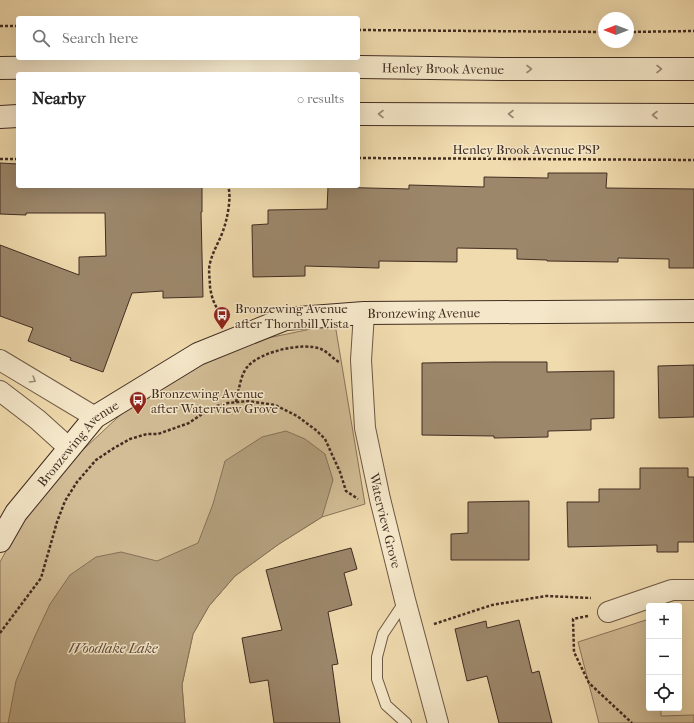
<!DOCTYPE html>
<meta charset="utf-8">
<style>
:root{--surface:#fff;--page:#f6f6f6;--text:#222;--muted:#767676;--line:#e0e0e0}
body{margin:0;font-family:"IM FELL French Canon",serif;background:var(--page);color:var(--text)}
.controls{position:absolute;right:12px;bottom:12px;display:grid;overflow:hidden;border-radius:4px;box-shadow:0 4px 16px #0002}
.controls button{width:36px;height:36px;display:grid;place-items:center;padding:0;border:0;border-bottom:1px solid var(--line);background:var(--surface);color:var(--text);font:20px sans-serif}
.compass{position:absolute;left:598px;top:12px;width:36px;height:36px;border-radius:50%;background:var(--surface);box-shadow:0 4px 16px #0002;rotate:270deg}
.list{margin:0;padding:0;list-style:none}
h2{display:flex;justify-content:space-between;align-items:center;height:52px;margin:0;padding:0 16px;font-size:17px}
h2 small{font-size:13px;font-weight:400;color:var(--muted)}
.icon{flex:none;width:22px;height:22px;fill:none;stroke:currentColor;stroke-width:2;stroke-linecap:round;stroke-linejoin:round}
.map{position:relative;flex:none;width:694px;height:723px;overflow:hidden}
.search{position:absolute;background:var(--surface);box-shadow:0 4px 16px #0002;left:16px;top:16px;width:344px;height:44px;display:flex;align-items:center;gap:10px;box-sizing:border-box;padding:0 14px;border-radius:4px;color:var(--muted);font-size:15px}
.panel{position:absolute;background:var(--surface);box-shadow:0 4px 16px #0002;left:16px;top:72px;width:344px;height:116px;border-radius:4px}
.map>svg:first-child{display:block}
.green{fill:#d2bd96;stroke:#8a745c}
.water{fill:#b4a07e;stroke:#867259}
.building{fill:#9c876b;stroke:#412c22}
.lines{fill:none;stroke-linecap:round;stroke-linejoin:round}
.lane-casing{stroke:#6d5845;stroke-width:12}
.street-casing{stroke:#6d5845;stroke-width:22}
.secondary-casing{stroke:#412c22;stroke-width:24}
.path{stroke:#412c22;stroke-width:2.5;stroke-dasharray:3 2;stroke-linecap:butt}
.lane{stroke:#f5e8ca;stroke-width:10}
.street{stroke:#f5e8ca;stroke-width:20}
.secondary{stroke:#f5e8ca;stroke-width:22}
.oneway{stroke:#9b8a76}
.labels{text-anchor:middle;stroke-width:3;stroke-linejoin:round;paint-order:stroke}
.street-label{font-size:13px;fill:#412c22;stroke:#f5e8ca}
.poi-label{font-size:13px;fill:#412c22;stroke:#f5e8ca;text-anchor:start}
.water-label{font-size:14px;font-style:italic;fill:#5e4939;stroke:#f5e8ca}
</style>
<div class="map">
<svg width="694" height="723" viewBox="0 0 694 723">
<rect width="100%" height="100%" fill="#f0dbae"/>
<filter id="stains"><feTurbulence type="fractalNoise" baseFrequency=".005" numOctaves="4"/><feColorMatrix values="0 0 0 0 .2 0 0 0 0 .09 0 0 0 0 .02 0 0 0 .5 -.17"/></filter>
<radialGradient id="worn" r=".72"><stop offset=".6" stop-color="#630" stop-opacity="0"/><stop offset="1" stop-color="#630" stop-opacity=".3"/></radialGradient>
<!-- green -->
<g class="green">
<path d="M335,324L365,504L322,517L279,544L235,576L209,606L193,634L182,685L185,723H0V562L40,490L131,405L239,344Z"/>
<path d="M649,619V708H661V716L694,715V723H599L578,642Z"/>
</g>
<!-- water -->
<path class="water" d="M286,431L305,439L325,454L333,480L322,517L279,544L235,576L209,606L193,634L182,685L185,723H8L16,681L35,636L50,604L70,575L96,557L121,552L157,561L198,543L213,504L225,461L262,437Z"/>
<!-- building -->
<g class="building">
<path d="M0,163L18,164V186H202V212H201L203,297L163,298V291L132,293L103,372L70,360L71,358L28,341L33,328L0,316V245L79,275V257L106,256L105,213H26V215L0,214Z"/>
<path d="M548,173H607L606,188L694,189V268H669V259L618,258V262L547,261V260L517,259V249L457,248V262L379,261V268L305,266V276L253,277L252,225L268,224V210L327,209L328,187L409,189V185L484,187V177L548,178Z"/>
<path d="M493,362H547V372L614,371V418L591,419V430L548,431V437L494,438V436L422,435V363Z"/>
<path d="M694,365V417L659,418L658,366Z"/>
<path d="M640,468H688V477H694V542H678V552H657V545L568,547L567,502H599V489H640Z"/>
<path d="M529,501V560H451V534L468,533V502Z"/>
<path d="M351,548L357,569L344,573L352,605L328,612L338,664L332,665L340,723H274L268,680L250,683L242,638L282,630L266,570Z"/>
<path d="M519,620L532,673L539,671L552,723H499L487,676L467,681L455,629L486,621L487,628Z"/>
</g>
<g class="lines">
<defs>
<path id="lane" d="M405,601L383,634L377,657V679L386,705L406,723"/>
<g id="street">
<path id="s1" d="M364,313L361,360L365,428L380,499L405,600L438,723"/>
<path d="M0,360L95,417"/>
<path d="M0,391L38,420L69,448"/>
<path d="M608,612L672,590H694"/>
</g>
<g id="secondary">
<path id="s2" d="M0,68L218,65L501,69H694"/>
<path d="M358,114L694,115"/>
<path d="M0,117L18,116"/>
<path id="s3" d="M0,541L16,513L95,417L198,354L285,319L364,313L694,311"/>
</g>
</defs>
<!-- lane casing -->
<use href="#lane" class="lane-casing"/>
<!-- street casing -->
<use href="#street" class="street-casing"/>
<!-- secondary casing -->
<use href="#secondary" class="secondary-casing"/>
<!-- path -->
<g class="path">
<path d="M0,26H18"/>
<path d="M358,30L604,32"/>
<path d="M628,32L694,31"/>
<path d="M358,158L694,160"/>
<path d="M0,159H18"/>
<path d="M226,319C216,310 212,300 210,287C210,279 208,270 210,263C213,251 219,242 223,231C227,220 232,197 228,186"/>
<path d="M236,402C239,391 240,375 248,366C262,351 303,342 321,349C328,352 333,359 339,362"/>
<path d="M588,616L573,619L574,652L589,683L632,723"/>
<path d="M434,624L492,605L546,596L591,598"/>
<path d="M0,633L41,578L57,522L65,501L77,482L96,460L114,448L130,439L147,434H158L189,423L202,414L217,406L228,403L248,401L275,405L297,416L317,431L325,439L340,472L346,491L358,499"/>
</g>
<!-- lane -->
<use href="#lane" class="lane"/>
<!-- street -->
<use href="#street" class="street"/>
<!-- secondary -->
<use href="#secondary" class="secondary"/>
</g>
<!-- one-way arrows -->
<defs><path id="oneway-chevron" d="M-2-3.5L2.5 0L-2 3.5" fill="none" stroke-width="1.6" stroke-linecap="round" stroke-linejoin="round"/></defs>
<g class="oneway">
<use href="#oneway-chevron" transform="translate(529 69)"/>
<use href="#oneway-chevron" transform="translate(659 69)"/>
<use href="#oneway-chevron" transform="translate(381 114) rotate(180)"/>
<use href="#oneway-chevron" transform="translate(511 114) rotate(-180)"/>
<use href="#oneway-chevron" transform="translate(655 115) rotate(-180)"/>
<use href="#oneway-chevron" transform="translate(33 380) rotate(31)"/>
</g>
<!-- icons -->
<defs>
<symbol id="bus-pin" viewBox="-11 -11 22 30"><path d="M0 17L-7.5 6A9.5 9.5 0 1 1 7.5 6Z" fill="#8f2418" stroke="#f5e8ca"/><path d="M-5-6H5V4H4V6H2V4H-2V6H-4V4H-5ZM-3.5-4V0h7V-4ZM-3.5 1.2v1.5H-2V1.2ZM2 1.2v1.5H3.5V1.2Z" fill="#fff"/></symbol>
</defs>
<g fill-rule="evenodd">
<use href="#bus-pin" x="212" y="305" width="20" height="27"/>
<use href="#bus-pin" x="128" y="390" width="20" height="27"/>
</g>
<g class="labels">
<!-- street labels -->
<g class="street-label">
<text dy="5" stroke="none"><textPath href="#s2" startOffset="443">Henley Brook Avenue</textPath></text>
<text x="526" y="154">Henley Brook Avenue PSP</text>
<text dy="5" stroke="none"><textPath href="#s3" startOffset="510">Bronzewing Avenue</textPath></text>
<text dy="5" stroke="none"><textPath href="#s3" startOffset="126">Bronzewing Avenue</textPath></text>
<text dy="5" stroke="none"><textPath href="#s1" startOffset="210">Waterview Grove</textPath></text>
</g>
<!-- poi labels -->
<g class="poi-label">
<text x="235" y="313">Bronzewing Avenue<tspan x="235" dy="15">after Thornbill Vista</tspan></text>
<text x="151" y="398">Bronzewing Avenue<tspan x="151" dy="15">after Waterview Grove</tspan></text>
</g>
<!-- water labels -->
<g class="water-label">
<text x="113" y="653">Woodlake Lake</text>
</g>
</g>
<rect width="100%" height="100%" filter="url(#stains)"/>
<rect width="100%" height="100%" fill="url(#worn)"/>
</svg>
<div class="controls">
<button>+</button>
<button>−</button>
<button><svg class="icon" aria-label="locate" viewBox="0 0 24 24"><circle cx="12" cy="12" r="6"/><path d="M12 2v4M12 18v4M2 12h4M18 12h4"/></svg></button>
</div>
<svg class="compass" viewBox="-18 -18 36 36"><path d="M0-13l5 13h-10z" fill="#e53935"/><path d="M0 13l5-13h-10z" fill="#767676"/></svg>
<div class="search"><svg class="icon" aria-label="search" viewBox="0 0 24 24"><circle cx="10" cy="10" r="6"/><path d="M15 15l6 6"/></svg>Search here</div>
<section class="panel">
<h2>Nearby<small>0 results</small></h2>
<ul class="list">
</ul>
</section>
</div>
